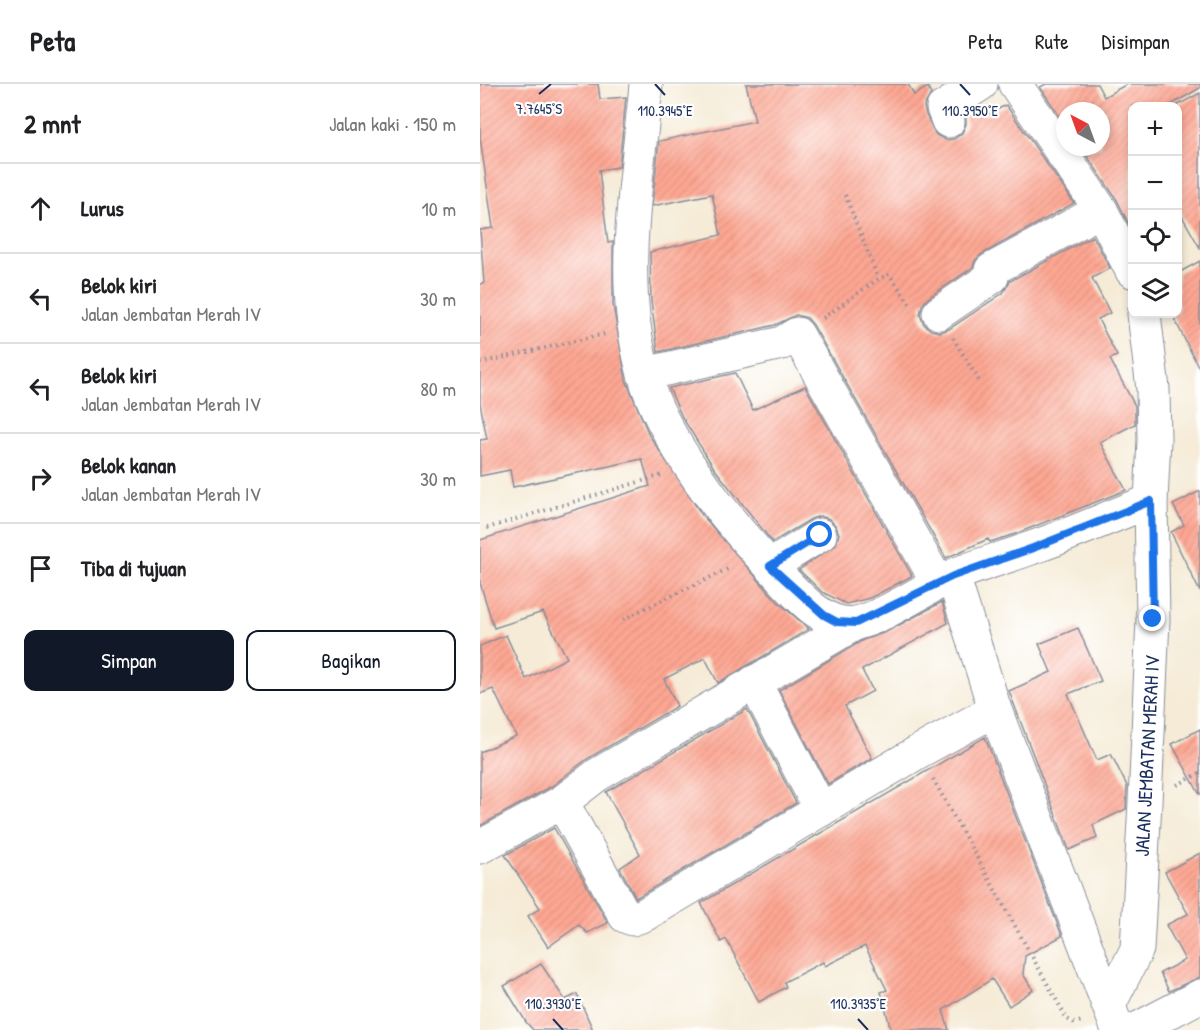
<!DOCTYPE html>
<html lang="id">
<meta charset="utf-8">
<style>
:root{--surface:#fff;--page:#f2f2f2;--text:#202124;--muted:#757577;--line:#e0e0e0;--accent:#111827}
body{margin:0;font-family:"Patrick Hand",sans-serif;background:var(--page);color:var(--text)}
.controls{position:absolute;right:18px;top:18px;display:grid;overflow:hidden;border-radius:12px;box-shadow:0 3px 9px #0003}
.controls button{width:54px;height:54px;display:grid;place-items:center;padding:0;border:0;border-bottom:2px solid var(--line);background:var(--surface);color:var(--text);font:30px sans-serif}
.compass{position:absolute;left:576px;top:18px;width:54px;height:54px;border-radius:50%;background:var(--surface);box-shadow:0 3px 9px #0003;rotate:319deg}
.stop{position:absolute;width:18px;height:18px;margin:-14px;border:4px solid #1a73e8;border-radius:50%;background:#fff}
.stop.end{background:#1a73e8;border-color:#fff;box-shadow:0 2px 6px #0008}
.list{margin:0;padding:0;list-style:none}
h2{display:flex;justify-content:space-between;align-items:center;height:78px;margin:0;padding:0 24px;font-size:26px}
h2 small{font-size:20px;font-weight:400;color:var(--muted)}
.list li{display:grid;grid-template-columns:39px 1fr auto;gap:18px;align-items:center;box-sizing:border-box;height:90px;padding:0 24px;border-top:2px solid var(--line)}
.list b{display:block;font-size:22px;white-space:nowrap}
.list p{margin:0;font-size:20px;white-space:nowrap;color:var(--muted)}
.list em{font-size:20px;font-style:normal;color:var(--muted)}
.actions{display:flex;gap:12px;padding:18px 24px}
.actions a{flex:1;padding:14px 0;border:2px solid var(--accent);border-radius:12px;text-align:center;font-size:21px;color:var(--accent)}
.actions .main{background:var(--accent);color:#fff}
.icon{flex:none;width:33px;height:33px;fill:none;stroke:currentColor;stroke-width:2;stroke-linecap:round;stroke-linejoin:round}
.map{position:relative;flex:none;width:720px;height:946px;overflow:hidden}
header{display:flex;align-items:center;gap:36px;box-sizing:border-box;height:84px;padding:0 30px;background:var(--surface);border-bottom:2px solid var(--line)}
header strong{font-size:28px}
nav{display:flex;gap:33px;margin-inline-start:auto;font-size:21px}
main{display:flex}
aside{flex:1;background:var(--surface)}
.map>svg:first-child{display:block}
.building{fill:url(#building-hatch)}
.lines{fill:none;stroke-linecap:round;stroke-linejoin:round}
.minor-casing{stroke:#888d9a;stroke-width:35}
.path{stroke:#888d9a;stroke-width:4;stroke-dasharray:1.5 4.5;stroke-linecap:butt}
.minor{stroke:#fff;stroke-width:33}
.route{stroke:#1a73e8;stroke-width:8}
.ticks{fill:none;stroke:#1b2f5e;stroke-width:2}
.labels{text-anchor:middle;stroke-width:4.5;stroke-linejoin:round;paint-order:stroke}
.street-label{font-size:20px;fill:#1b2f5e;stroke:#fff}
.ticks-label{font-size:15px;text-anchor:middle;fill:#1b2f5e;stroke:#fff;stroke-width:4.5;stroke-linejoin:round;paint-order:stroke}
</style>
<header>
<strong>Peta</strong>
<nav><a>Peta</a><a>Rute</a><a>Disimpan</a></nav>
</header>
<main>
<aside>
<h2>2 mnt<small>Jalan kaki · 150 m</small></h2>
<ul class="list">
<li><svg class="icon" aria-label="ahead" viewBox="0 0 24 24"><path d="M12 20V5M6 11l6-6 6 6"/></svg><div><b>Lurus</b></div><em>10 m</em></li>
<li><svg class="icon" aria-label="left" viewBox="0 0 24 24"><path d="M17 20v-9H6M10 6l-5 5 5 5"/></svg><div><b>Belok kiri</b><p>Jalan Jembatan Merah IV</p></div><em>30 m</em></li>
<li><svg class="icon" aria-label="left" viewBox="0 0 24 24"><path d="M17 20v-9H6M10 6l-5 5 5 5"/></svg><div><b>Belok kiri</b><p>Jalan Jembatan Merah IV</p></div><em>80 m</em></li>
<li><svg class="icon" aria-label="right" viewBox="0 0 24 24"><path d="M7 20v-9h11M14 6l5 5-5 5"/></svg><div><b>Belok kanan</b><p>Jalan Jembatan Merah IV</p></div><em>30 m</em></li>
<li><svg class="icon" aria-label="arrive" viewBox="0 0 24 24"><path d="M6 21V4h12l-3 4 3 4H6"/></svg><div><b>Tiba di tujuan</b></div></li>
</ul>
<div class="actions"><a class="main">Simpan</a><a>Bagikan</a></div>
</aside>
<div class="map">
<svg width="720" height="946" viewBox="0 0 720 946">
<defs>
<pattern id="building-hatch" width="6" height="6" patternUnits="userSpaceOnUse" patternTransform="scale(1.5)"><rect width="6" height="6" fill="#fea793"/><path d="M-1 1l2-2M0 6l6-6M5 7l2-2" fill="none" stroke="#d99081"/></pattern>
</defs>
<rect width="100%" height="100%" fill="#fff"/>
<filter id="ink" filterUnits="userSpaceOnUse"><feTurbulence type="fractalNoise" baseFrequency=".0167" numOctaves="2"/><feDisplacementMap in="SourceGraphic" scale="12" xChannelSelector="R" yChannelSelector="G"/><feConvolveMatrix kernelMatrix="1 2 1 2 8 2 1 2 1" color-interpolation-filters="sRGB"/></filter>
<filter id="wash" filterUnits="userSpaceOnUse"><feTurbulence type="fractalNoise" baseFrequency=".008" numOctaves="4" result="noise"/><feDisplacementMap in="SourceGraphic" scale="24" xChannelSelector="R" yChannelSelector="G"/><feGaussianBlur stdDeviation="1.35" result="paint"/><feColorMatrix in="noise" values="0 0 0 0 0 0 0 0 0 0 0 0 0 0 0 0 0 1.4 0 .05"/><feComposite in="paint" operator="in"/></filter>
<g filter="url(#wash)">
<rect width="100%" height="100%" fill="#f5ebd6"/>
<g id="blocks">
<!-- building -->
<g class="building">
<path d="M0,0H118L120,15L146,13L139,83L119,86L128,159L133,158V221L146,296L169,351L222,431L297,517L329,545L238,599L225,574L184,595L197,622L107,675L72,702L0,742V668L36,652L13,605L0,610V562L26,551L46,595L87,574L63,528L14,544L0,499V456L170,402L162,375L33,403L30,386L0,392V356L7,355L0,319V200L4,199L0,146L13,144L0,53Z"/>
<path d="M266,0H428L434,11L448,3L451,10L444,22L446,31L456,51L466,56L474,55L482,49L486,40V32L493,27L500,24L505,32L526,21L594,119L502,170L495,177L493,183L448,214L442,221L440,231L444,240L451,246L460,248L469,245L523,209L530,197L613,152L630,184L612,194L630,229L618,235L637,272L630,275L655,322V340L620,358L646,406L535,450L510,458L508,455L466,474L333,241L327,234L316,231L295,241L178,268L171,217L170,168L241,151L232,110L172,122L179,57L275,37Z"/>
<path d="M566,0H617L624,13L647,0H720V4L689,22H652V147L637,116L601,63H621V27H585V40L560,3Z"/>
<path d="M720,9V164L698,125V21Z"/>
<path d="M720,177V286L692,230H698V189Z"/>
<path d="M255,289L273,326L325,302L432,492L390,514L366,520L342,508L319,486L356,460L359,450L356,442L349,435L340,432L331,435L293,458L290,455L234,384L202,333L189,304Z"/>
<path d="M720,407V508L691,448L704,441L693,421Z"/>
<path d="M462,518L468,539L382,586L393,607L365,622L392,674L348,700L299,606L383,556L406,548Z"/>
<path d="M598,544L621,597L588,610L617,676L631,670L647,702L646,725L613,741L617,754L589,766L529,607L571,588L559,560Z"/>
<path d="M267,625L316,719L156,814L140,784L160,770L126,708Z"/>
<path d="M720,645V711L692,660Z"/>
<path d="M505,653L582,852L545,872L543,890L553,906L529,922L512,895L463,926L469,946H411L401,908L407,906L385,862L345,882L343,878L304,898L306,903L279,918L246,855L241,858L221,819Z"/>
<path d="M74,744L128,839L107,849L99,841L68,863L48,832L60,824L25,771Z"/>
<path d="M720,769V893L689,907L680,889L705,876L686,841L708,830L685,788Z"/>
<path d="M61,880L85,916L97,910L113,946H53L46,938L24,902Z"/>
</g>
</g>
</g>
<g filter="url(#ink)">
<use href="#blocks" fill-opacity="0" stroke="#888d9a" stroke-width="1.5"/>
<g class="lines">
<defs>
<g id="minor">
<path d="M166,0C158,95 137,196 164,290C182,355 247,438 295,487C314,507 344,545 376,539C402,534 444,505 470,493C496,481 525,474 551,464C592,450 631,432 671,417"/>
<path d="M535,0L621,126L652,187"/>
<path d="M468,37L463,24L501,0"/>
<path d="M459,229L512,193L511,186L621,126"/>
<path d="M164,290L302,259L317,250L458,499"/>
<path d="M290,482L340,451"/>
<path d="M473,492L515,626L638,946"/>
<path d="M376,539L117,691L82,718L145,832L152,835L164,831L438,668L515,626"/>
<path d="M274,598L341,726"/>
<path d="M0,763L82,718"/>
<path d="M629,921L657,865L665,718L673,535L671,417L674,356L673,305L664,230"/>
<path d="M655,946L720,912"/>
</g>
</defs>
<!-- minor casing -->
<use href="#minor" class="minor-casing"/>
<!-- path -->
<g class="path">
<path d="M365,111L398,194"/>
<path d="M343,234L398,195L409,190L430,220"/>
<path d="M473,254L499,297"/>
<path d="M0,279L125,250"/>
<path d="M7,444L182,391"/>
<path d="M143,535L250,484"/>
<path d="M453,695L587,935L594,939L602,937"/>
<path d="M697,701L720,689"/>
</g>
<!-- minor -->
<use href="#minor" class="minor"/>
</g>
</g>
<g class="lines" filter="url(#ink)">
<!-- route -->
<path class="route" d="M340,451L290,482L344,531L357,538L376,539L473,492L553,464L671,417L673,535"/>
</g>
<!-- ticks -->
<path class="ticks" d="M175,0L185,11M480,0L490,11M59,10L71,0M73,935L83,946M378,935L388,946"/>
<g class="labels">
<!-- street labels -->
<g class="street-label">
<text transform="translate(667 672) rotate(-87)" y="7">JALAN JEMBATAN MERAH IV</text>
</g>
</g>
<g class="ticks-label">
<text x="59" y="30">7.7645°S</text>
<text x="185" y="32">110.3945°E</text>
<text x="490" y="32">110.3950°E</text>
<text x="73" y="925">110.3930°E</text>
<text x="378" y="925">110.3935°E</text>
</g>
</svg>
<div class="controls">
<button>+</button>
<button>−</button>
<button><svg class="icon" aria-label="locate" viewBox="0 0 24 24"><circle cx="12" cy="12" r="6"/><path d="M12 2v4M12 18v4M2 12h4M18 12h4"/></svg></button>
<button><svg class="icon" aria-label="layers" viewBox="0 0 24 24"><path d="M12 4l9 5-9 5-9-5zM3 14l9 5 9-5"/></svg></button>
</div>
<svg class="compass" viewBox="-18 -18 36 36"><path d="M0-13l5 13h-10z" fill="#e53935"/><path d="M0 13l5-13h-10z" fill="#757577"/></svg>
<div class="stop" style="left:340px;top:451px"></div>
<div class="stop end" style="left:673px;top:535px"></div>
</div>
</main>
